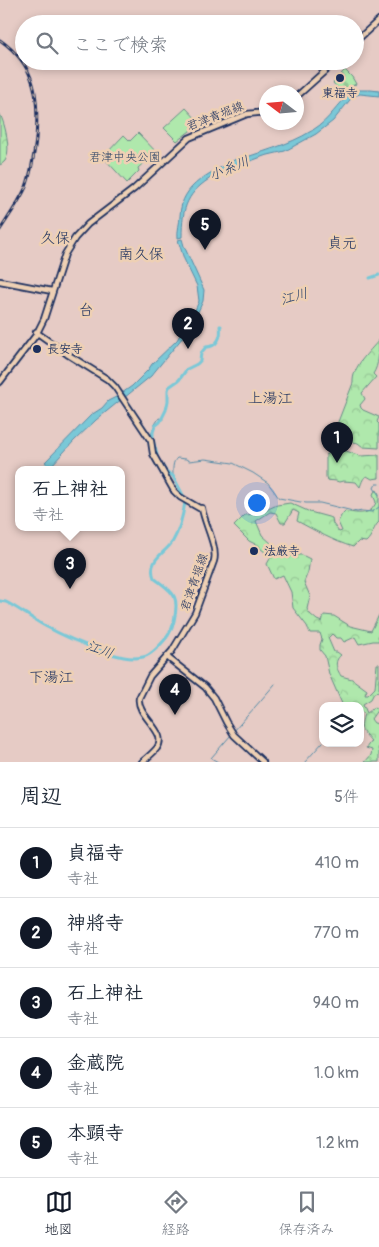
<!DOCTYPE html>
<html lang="ja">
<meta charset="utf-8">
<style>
:root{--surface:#fff;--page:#f6f6f7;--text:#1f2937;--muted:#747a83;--line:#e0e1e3;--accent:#111827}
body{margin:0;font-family:Pangolin,"Klee One",sans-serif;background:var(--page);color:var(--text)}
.controls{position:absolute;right:15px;bottom:15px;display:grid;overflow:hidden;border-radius:10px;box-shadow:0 2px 8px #0003}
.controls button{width:45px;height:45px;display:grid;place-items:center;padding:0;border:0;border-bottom:1px solid var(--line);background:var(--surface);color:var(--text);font:25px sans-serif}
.compass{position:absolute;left:259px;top:85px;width:45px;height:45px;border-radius:50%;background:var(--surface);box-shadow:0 2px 8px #0003;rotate:286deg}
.you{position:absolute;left:256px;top:502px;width:18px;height:18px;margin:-12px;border:4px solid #fff;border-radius:50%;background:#1a73e8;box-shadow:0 0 0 8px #1a73e833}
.badge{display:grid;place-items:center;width:32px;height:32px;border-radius:50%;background:var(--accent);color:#fff;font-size:16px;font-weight:700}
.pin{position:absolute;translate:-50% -41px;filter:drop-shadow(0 1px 2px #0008)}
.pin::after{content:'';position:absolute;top:26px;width:18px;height:15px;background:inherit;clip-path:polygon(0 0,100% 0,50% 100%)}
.popup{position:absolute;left:15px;top:466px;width:110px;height:65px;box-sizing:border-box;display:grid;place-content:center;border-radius:10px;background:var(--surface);filter:drop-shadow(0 1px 4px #0005);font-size:16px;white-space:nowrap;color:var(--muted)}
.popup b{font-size:19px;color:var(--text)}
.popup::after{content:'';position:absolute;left:50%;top:100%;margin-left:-10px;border:10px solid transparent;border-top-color:var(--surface)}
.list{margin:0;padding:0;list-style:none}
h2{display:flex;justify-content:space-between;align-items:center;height:65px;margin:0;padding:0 20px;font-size:21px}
h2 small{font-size:16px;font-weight:400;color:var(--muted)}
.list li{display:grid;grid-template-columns:32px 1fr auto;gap:15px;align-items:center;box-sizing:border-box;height:70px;padding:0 20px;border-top:1px solid var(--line)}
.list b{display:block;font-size:19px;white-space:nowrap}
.list p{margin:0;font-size:16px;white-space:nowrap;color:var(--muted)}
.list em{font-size:16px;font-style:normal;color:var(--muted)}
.icon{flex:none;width:28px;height:28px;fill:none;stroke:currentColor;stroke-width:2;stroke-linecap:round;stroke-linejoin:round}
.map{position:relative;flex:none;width:379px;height:762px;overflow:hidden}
.search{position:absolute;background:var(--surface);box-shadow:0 2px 8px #0003;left:15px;right:15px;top:15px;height:55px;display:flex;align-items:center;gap:12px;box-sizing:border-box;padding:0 18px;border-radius:28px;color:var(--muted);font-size:19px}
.sheet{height:415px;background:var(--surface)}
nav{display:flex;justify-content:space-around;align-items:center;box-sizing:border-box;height:70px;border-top:1px solid var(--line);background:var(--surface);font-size:14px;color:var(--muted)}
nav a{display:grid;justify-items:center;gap:2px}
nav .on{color:var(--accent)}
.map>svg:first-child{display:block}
.forest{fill:url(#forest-crowns);stroke:#658c85}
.cemetery{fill:url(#cemetery-stones);stroke:#658c85}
.park{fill:#afe8ac;stroke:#658c85}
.water{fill:#7ac8d7;stroke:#548ba7}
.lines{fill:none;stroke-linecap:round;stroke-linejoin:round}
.stream{stroke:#548ba7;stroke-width:1}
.river{stroke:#7ac8d7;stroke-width:3}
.secondary-casing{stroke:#1b2f5e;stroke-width:8}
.secondary{stroke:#eed0b4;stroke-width:4.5}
.rail-casing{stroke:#1b2f5e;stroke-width:3}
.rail{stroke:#eed0b4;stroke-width:1;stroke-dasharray:4;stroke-linecap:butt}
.poi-dot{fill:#1b2f5e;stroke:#eed0b4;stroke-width:2}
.labels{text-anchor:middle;stroke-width:5;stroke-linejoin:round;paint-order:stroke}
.poi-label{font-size:12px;font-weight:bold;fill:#1b2f5e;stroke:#eed0b4;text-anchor:start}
.street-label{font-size:12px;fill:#1b2f5e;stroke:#eed0b4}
.park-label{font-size:12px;fill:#2a4266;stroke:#eed0b4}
.water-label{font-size:14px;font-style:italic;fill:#243e6a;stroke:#eed0b4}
.quarter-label{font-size:15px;fill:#1b2f5e;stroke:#eed0b4}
</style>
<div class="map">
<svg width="379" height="762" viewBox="0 0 379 762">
<defs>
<pattern id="forest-crowns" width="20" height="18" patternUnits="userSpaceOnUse" patternTransform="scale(1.25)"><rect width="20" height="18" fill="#afe8ac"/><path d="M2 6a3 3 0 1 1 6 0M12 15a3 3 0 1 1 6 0" fill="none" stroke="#96c796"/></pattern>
<pattern id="cemetery-stones" width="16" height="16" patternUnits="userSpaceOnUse" patternTransform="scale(1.25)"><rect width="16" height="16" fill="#afe8ac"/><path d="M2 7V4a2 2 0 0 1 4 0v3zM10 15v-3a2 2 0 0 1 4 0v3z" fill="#96c796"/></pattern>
</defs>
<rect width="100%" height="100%" fill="#e6cbc5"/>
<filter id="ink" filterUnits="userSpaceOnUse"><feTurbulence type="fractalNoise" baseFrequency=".02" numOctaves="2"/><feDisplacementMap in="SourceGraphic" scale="10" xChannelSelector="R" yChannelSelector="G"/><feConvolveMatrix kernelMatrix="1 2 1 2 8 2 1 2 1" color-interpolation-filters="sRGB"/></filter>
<g filter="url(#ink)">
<!-- forest -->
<g class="forest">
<path d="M0,114C5,124 11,149 6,159C5,162 3,163 0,165Z"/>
<path d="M379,340C379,352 379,365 373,374L376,377L362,393L365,399L360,405L361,408L363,410L379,417L377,422L379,424V448L363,447L358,443L348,441L345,434L336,427L353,383C352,367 369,352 379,340Z"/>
<path d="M340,449L361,456L379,455V478L372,479L367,476C363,477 362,482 360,487L356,482L343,481L339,482C335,480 331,481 327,480L326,477V455L332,451Z"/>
<path d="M377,490L379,494V522C373,527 373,536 366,542L359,541L353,547C333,541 316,531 297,521L299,513L293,510L285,523H281L276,513L270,512L256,521L262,535L281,552L291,555H302L310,559L308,572L304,582L310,596L307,609L310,614L317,620L322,622L324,615L334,616L350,626L371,631L379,615V641H373L359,644L355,637L344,642L341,638H336L332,634L328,638L334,652H337L341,655C333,662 337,669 341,676L352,679L367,690L365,695H368L375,688L377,664H379V692L374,693L371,699L363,704L367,713L375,707L378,709L371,719L374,723L379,724V762H365L371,755L372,750L366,748L371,741C360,728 360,730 364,713L360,712V706H343L329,674L325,656L320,650V645L322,639L320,633H310L307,626L293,608L291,592L283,575L274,579L267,564L271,557L255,544L249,541L234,526L245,515L257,514L277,505L290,503L310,512L332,518L333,524L339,532L342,531L338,522L342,514L345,511C353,513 364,515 371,510C372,509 376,504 376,502L373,495L374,492Z"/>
</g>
<!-- cemetery -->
<path class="cemetery" d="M345,70L352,77L356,84L348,88L342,93L333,83L337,79L339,82L344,77L341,74Z"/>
<!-- park -->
<g class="park">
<path d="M186,108L199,122V124L177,141L164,128Z"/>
<path d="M138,133L162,158L155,164L148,159L138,168L139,171L127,183L103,157L124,135L130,141Z"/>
</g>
<!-- water -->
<g class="water">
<path d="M357,90H371L379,91V96L360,94L353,96L333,121L316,134L285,151L264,156L243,164L241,159L244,158C270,149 298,142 320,125C332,116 343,96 357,90Z"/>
<path d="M236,159L239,165C230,167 222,171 214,176C187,192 182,207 182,237L178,238C177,230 180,223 180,216C181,183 212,173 236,159Z"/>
<path d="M182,239L184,246L204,290L203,301L191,327L197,328L196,330L190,331L183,337L151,376L124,398L121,394L122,393L132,386L148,370L152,364L177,340L181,333L196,308L199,301L197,286L184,259L178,240Z"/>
<path d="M120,395L122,399L96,420L74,441L51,466L45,462L91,415L102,408L108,401Z"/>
</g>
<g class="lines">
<!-- stream -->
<g class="stream">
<path d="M175,330L180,335"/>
<path d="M151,436L154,426L159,418L163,419"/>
<path d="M173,476C173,470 172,462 177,458L186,459L189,461L205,459L233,463L253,473L268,483L279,498L306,503H320L357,512L362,511L372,512L379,507"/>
<path d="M379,484H376L374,488L379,495"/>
<path d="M234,731L275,684"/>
<path d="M218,762L211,758L231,735"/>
<path d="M305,762L323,742"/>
</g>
<!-- river -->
<g class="river">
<path d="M370,278L379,275"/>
<path d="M157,455L153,440V432L155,426L160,422L166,410L168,401V390L169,387L179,380L187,369L197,364L200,361L201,353L206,347C217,347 222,337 220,326H221"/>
<path d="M159,461L166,471L173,476L185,499"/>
<path d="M42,470L50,461"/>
<path d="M0,601L6,602C20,609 32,619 45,626C63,636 82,644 102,651C115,655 128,660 143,657C149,656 154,651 158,647C166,639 172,632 174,621C180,594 173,593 154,578C147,559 165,554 173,541C180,529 183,515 185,502"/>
</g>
<defs>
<g id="secondary">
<path d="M355,42L379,20"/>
<path d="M296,97L336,61"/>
<path d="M0,281L52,291"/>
<path d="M36,332L67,354L107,379L115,387L151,441L153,454L174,491L180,497L199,508H202C204,523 218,547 214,561L195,613L172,651L150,676L139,698C136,716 169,732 157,748C153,753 147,758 142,762"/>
<path d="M0,382L36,335L44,319L65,254L75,238L88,224L134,189L189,138L247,114L266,112"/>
<path d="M167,657L205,687L214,698L226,722L234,735L263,762"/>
</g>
</defs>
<!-- secondary casing -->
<use href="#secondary" class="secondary-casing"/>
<!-- secondary -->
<use href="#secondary" class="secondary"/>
<defs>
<path id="rail" d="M0,40C37,66 39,98 36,139C34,155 32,171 26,187C19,202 9,216 0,230"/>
</defs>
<!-- rail casing -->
<use href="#rail" class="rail-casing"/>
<!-- rail -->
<use href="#rail" class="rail"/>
</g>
</g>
<!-- markers -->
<g class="poi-dot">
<circle cx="340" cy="78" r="5"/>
<circle cx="37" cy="349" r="5"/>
<circle cx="254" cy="551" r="5"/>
</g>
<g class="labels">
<!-- poi labels -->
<g class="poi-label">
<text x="340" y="97" text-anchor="middle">東福寺</text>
<text x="47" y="353">長安寺</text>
<text x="264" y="555">法厳寺</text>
</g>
<!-- street labels -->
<g class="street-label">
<text transform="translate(215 116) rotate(-21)" y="4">君津青堀線</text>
<text transform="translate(194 582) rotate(-71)" y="4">君津青堀線</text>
</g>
<!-- park labels -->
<g class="park-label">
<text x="125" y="161">君津中央公園</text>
</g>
<!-- water labels -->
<g class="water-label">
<text transform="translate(229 168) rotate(-23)" y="5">小糸川</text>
<text transform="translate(294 296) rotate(-15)" y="5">江川</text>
<text transform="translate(100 649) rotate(20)" y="5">江川</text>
</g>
<!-- quarter labels -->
<g class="quarter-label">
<text x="55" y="243">久保</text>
<text x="342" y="248">貞元</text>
<text x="141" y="259">南久保</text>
<text x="86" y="315">台</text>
<text x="270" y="403">上湯江</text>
<text x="51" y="682">下湯江</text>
</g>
</g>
</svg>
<div class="controls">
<button><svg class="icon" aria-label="layers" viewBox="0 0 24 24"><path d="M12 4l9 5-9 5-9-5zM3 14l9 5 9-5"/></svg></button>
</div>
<svg class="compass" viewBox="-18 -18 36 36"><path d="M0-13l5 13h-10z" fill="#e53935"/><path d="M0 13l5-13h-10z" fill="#747a83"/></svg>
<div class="you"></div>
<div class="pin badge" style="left:337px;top:463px">1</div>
<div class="pin badge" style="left:188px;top:349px">2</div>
<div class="pin badge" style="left:70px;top:589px">3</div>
<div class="popup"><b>石上神社</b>寺社</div>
<div class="pin badge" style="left:175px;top:715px">4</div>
<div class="pin badge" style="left:205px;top:250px">5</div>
<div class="search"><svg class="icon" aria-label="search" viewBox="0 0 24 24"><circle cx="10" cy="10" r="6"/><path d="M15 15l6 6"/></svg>ここで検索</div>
</div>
<section class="sheet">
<h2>周辺<small>5件</small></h2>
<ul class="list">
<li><span class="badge">1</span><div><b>貞福寺</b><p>寺社</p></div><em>410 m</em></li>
<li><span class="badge">2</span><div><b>神將寺</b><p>寺社</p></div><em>770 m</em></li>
<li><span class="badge">3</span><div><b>石上神社</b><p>寺社</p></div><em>940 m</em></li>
<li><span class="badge">4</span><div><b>金蔵院</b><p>寺社</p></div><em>1.0 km</em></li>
<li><span class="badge">5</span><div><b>本顕寺</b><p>寺社</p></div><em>1.2 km</em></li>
</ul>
</section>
<nav>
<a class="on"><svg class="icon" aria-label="map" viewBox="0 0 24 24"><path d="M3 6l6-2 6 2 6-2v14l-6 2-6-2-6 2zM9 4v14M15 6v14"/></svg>地図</a>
<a><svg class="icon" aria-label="directions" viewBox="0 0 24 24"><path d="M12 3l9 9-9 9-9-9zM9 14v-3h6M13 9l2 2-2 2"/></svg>経路</a>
<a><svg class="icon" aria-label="saved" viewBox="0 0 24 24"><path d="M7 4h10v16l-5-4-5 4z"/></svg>保存済み</a>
</nav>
